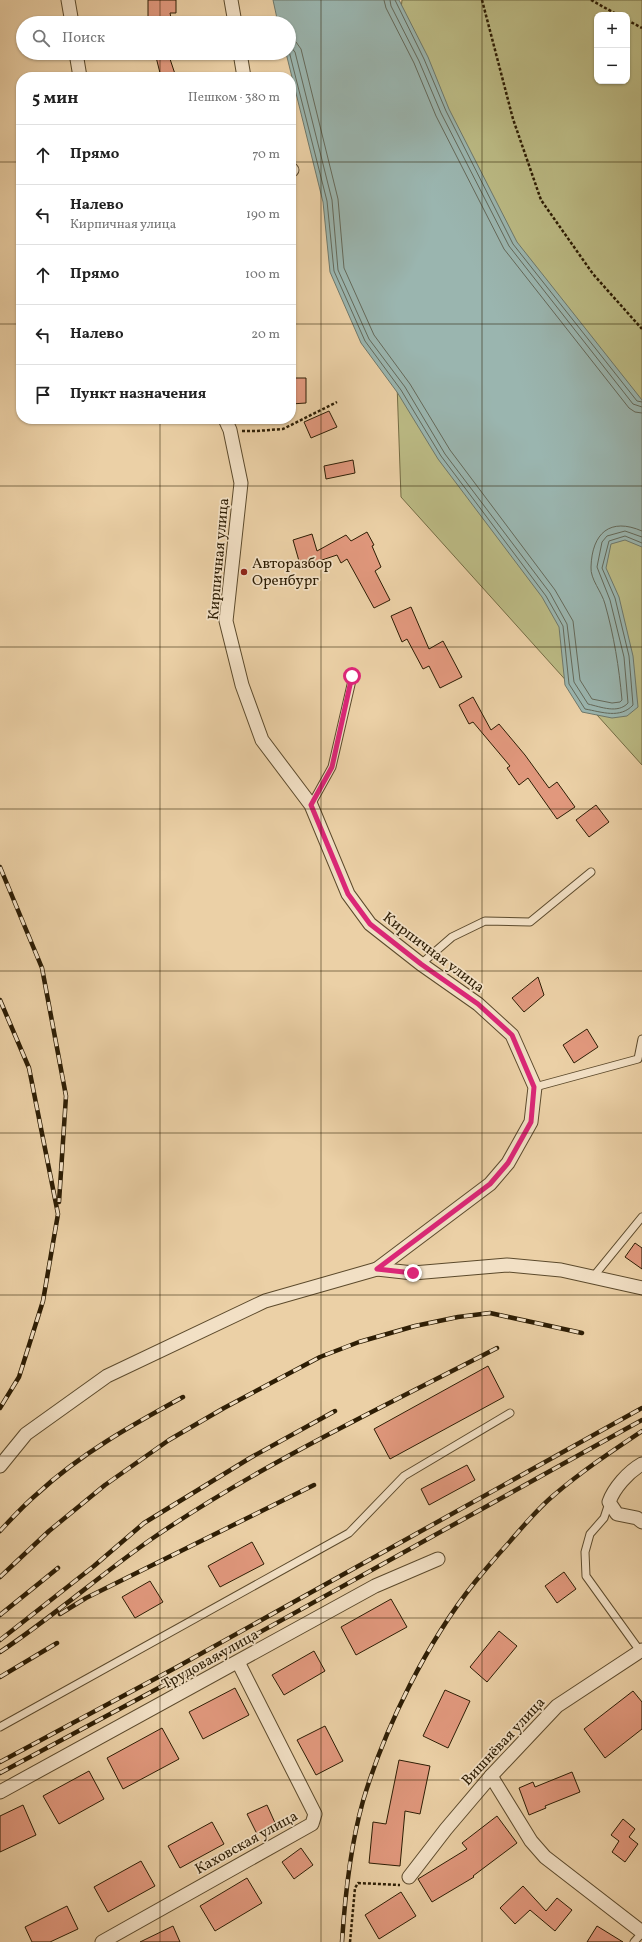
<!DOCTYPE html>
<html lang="ru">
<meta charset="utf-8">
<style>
:root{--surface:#fff;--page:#f2f2f2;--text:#222;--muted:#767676;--line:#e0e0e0}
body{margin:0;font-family:Vollkorn,serif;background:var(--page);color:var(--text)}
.controls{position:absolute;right:12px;top:12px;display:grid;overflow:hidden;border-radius:8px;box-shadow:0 1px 3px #0004}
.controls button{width:36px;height:36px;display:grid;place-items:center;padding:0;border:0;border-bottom:1px solid var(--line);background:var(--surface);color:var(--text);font:20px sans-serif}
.stop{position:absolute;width:12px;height:12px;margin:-9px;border:3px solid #db2777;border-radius:50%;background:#fff}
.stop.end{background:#db2777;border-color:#fff;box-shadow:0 1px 4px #0008}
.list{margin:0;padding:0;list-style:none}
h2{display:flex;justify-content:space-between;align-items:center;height:52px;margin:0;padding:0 16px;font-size:17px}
h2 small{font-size:13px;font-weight:400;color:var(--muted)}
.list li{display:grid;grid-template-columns:26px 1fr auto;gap:12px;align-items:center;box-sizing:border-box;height:60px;padding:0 16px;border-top:1px solid var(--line)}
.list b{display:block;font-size:15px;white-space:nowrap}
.list p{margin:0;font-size:13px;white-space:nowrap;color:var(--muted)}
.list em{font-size:13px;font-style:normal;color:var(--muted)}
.icon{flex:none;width:22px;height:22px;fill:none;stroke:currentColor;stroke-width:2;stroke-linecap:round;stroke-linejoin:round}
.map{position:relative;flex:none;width:642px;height:1942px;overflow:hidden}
.search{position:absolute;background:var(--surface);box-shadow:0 1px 3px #0004;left:16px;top:16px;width:280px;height:44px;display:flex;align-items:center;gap:10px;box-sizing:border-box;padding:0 14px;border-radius:22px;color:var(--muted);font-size:15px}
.panel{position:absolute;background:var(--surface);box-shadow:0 1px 3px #0004;left:16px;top:72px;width:280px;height:352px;border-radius:16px}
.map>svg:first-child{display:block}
.green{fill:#bbba84;stroke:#746c44;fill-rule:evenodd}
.water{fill:#9ab5af;stroke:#6e786b}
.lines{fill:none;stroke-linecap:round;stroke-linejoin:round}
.shore{stroke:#64695a;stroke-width:1}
.building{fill:#e1987d;stroke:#2d1d04}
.service-casing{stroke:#5c4a2c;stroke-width:9}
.minor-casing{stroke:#5c4a2c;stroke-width:15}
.path{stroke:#2d1d04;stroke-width:2.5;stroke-dasharray:3 2;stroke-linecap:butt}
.service{stroke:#f2e0c5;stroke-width:7}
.minor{stroke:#f2e0c5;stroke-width:13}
.rail-casing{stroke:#2d1d04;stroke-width:4.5}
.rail{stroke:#f2e0c5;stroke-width:3;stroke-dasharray:9;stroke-linecap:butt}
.route{stroke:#db2777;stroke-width:5}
.grid{fill:none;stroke:#2d1d04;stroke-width:1;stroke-opacity:0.55}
.poi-dot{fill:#8f2418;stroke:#f2e0c5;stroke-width:1.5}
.labels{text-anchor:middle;stroke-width:3.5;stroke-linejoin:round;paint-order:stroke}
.street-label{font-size:15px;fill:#2d1d04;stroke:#f2e0c5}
.poi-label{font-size:15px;fill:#2d1d04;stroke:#f2e0c5;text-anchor:start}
</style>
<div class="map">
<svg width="642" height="1942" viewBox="0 0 642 1942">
<rect width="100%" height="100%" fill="#ebd0a6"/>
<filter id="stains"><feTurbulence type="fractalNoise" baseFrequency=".005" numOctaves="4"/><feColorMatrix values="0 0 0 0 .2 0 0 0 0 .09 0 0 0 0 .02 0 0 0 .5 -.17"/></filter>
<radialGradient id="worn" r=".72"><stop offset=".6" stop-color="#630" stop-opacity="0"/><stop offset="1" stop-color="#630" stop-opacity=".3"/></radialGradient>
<!-- green -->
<path class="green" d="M402,0H642V765L401,497L388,128ZM597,15H627V81H597Z"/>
<!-- water -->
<path class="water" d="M273,0H399L428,57L449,109L517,242L642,400V547L625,540L611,544L606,568L619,597L633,656L638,707L627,716L612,718L582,712L565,685L559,627L542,597L438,459L397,392L361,343L330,272L323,202L286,53H289V23H278Z"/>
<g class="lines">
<!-- shore -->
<g class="shore">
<path d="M384,0L386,8L414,63L436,116L504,249L629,408L635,412L642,413"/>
<path d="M390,0L391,6L419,61L441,113L509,246L633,404L642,407"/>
<path d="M395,0L424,59L446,111L513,244L637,401L642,402"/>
<path d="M289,38L296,42L301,49L338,199L344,268L374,335L410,384L450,450L555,590L573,621L580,680L592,699L612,703L620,702L622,700C619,667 614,636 605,604C602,592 590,579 591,567C592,533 610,517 642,531"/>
<path d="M289,45L295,52L332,200L338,270L369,339L405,387L445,454L550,593L567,624L574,682L588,704C601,707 618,714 628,703L624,657L610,600L597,567L602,542L607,536L625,531L642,537"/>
<path d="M289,51L327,201L334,271L365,341L401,390L441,456L546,596L563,626L569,684L585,709C602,712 620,719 633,705L629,656L615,598L602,568L609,541L625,536L642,543"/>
</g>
</g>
<!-- building -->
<g class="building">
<path d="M148,0H176V13H170L172,23H148Z"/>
<path d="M155,53H168L176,77H161Z"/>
<path d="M291,378H306V403L291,404Z"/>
<path d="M329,411L337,427L311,438L304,422Z"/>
<path d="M353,460L355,473L326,479L324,466Z"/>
<path d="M367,532L374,545L372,546L381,567L375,571L390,600L374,608L347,559L341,563L337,555L298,568L296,563L299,561L293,540L312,534L317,551L346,535L351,541Z"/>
<path d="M411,607L429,649L443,641L462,677L440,688L429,666L423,669L407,639L402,642L391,616Z"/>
<path d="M473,697L491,730L499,724L525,755L549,788L557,782L575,807L557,819L528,778L519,785L507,768L510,766L473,722L469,724L459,705Z"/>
<path d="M596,805L609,822L589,837L576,820Z"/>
<path d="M538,977L544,995L524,1012L512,998Z"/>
<path d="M587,1029L598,1047L574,1063L563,1045Z"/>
<path d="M635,1243L642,1248V1269L625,1257Z"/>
<path d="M488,1366L504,1397L390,1459L374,1429Z"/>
<path d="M467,1465L475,1480L429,1505L421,1489Z"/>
<path d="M252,1542L264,1564L220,1587L208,1566Z"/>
<path d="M564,1572L576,1589L557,1603L545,1586Z"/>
<path d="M150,1581L163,1602L135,1618L122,1597Z"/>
<path d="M391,1599L407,1627L356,1655L341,1627Z"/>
<path d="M499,1631L517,1646L487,1682L470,1667Z"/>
<path d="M314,1651L325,1671L284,1695L272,1675Z"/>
<path d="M235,1688L249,1715L203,1739L189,1712Z"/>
<path d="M445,1690L470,1701L448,1748L423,1736Z"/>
<path d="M633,1691L642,1702V1729L605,1758L584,1729Z"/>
<path d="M325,1726L343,1761L316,1775L297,1740Z"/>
<path d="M162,1728L179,1759L123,1789L107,1758Z"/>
<path d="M399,1760L430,1766L420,1814L405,1811L400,1866L369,1863L373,1822L386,1824Z"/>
<path d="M89,1771L104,1799L59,1824L43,1796Z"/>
<path d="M572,1772L580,1792L545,1806L546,1808L529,1815L519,1788L533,1782L535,1787Z"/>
<path d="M23,1805L36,1835L0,1852V1816Z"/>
<path d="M267,1805L276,1825L257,1834L247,1814Z"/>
<path d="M497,1816L517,1843L473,1876L474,1877L432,1902L418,1879L467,1849L462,1843Z"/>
<path d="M623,1819L635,1829L629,1837L638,1844L625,1862L612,1852L619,1841L611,1835Z"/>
<path d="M212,1822L224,1844L180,1868L168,1846Z"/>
<path d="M301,1848L313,1865L294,1879L282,1862Z"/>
<path d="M141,1861L155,1886L108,1912L94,1887Z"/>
<path d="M247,1878L262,1903L215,1931L200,1906Z"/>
<path d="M523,1886L546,1911L557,1898L572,1910L555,1931L530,1910L515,1924L500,1908Z"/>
<path d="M401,1892L416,1916L379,1939L365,1915Z"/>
<path d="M67,1906L78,1929L50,1942H32L25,1927Z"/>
<path d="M173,1926L180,1942H140Z"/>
<path d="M597,1926L623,1942H587Z"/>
</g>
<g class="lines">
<defs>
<g id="service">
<path d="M311,805L332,767L353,676"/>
<path d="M421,964L452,937L485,921L530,922L591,872"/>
<path d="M535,1087L638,1059L642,1039"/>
<path d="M593,1277L642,1217"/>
<path d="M609,1503L604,1518L590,1534L585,1552L586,1576L640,1651"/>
<path d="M0,1727L349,1533L404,1476L510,1413"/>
<path d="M634,1942L642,1933"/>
</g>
<g id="minor">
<path d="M68,0L72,23"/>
<path d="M231,0L235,23"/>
<path d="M76,53L80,77"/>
<path d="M240,53L244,77"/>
<path d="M291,169L292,170"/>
<path d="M225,419L230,430L241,483L226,621L242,685L262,740L311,805L348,894L370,924L421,964L478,1004L512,1035L535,1087L531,1122L508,1163L490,1184L377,1269"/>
<path d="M642,1464C628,1472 614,1488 609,1502L617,1514L637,1518L642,1522"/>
<path d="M0,1466L26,1434L107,1376L265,1301L377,1269L413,1273L507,1265L561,1270L642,1288"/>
<path d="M491,1776L531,1841L545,1857L642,1932"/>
<path d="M0,1792L375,1586L438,1559"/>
<path d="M409,1877L446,1829L491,1776L557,1706L642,1650"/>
<path d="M102,1942L312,1824L315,1814L238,1662"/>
</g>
</defs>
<!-- service casing -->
<use href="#service" class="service-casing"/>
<!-- minor casing -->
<use href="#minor" class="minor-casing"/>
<!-- path -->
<g class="path">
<path d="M482,0L513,119L541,200L593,274L642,329"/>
<path d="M591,0L618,15"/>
<path d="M627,20L642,28"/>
<path d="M242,431H257L283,429L337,402"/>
<path d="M350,1942L355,1888L358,1883L400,1885"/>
</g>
<!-- service -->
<use href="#service" class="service"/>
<!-- minor -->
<use href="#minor" class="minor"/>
<defs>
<g id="rail">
<path d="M0,867L42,968L66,1096L59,1202"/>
<path d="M0,1000L29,1068L58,1214L43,1301L19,1377L0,1408"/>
<path d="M0,1531C12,1518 24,1505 37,1494C80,1454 132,1425 183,1397"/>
<path d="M0,1577L49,1531L105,1485L169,1440L224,1408L320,1357L359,1342L415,1326L458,1317L490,1313L582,1333"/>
<path d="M60,1614L86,1598L314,1485"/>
<path d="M0,1615L58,1568"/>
<path d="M0,1640L94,1566L144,1523L250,1458L335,1411"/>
<path d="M0,1652C53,1617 101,1574 153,1538C261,1464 381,1408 497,1348"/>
<path d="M0,1677L57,1643"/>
<path d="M0,1762L177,1667L642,1408"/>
<path d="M0,1773L181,1676L642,1420"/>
<path d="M342,1942C345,1895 350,1847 363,1801C385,1727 427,1642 475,1582C485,1570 495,1558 505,1547C521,1529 536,1510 554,1495C582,1471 612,1451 642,1431"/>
</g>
</defs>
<!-- rail casing -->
<use href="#rail" class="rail-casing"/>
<!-- rail -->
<use href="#rail" class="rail"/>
</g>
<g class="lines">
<!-- route -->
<path class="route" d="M352,676L332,767L311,805L348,894L370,924L421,964L478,1004L512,1035L534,1087L531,1122L508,1163L490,1184L377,1269L413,1273"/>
</g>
<!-- grid -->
<path class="grid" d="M160,0V23M321,0V1942M482,0V1942M160,53V77M0,162H21M291,162H642M0,324H21M291,324H642M160,419V1942M0,486H642M0,647H642M0,809H642M0,971H642M0,1133H642M0,1295H642M0,1456H642M0,1618H642M0,1780H642"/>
<!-- markers -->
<circle class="poi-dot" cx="244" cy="572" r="4"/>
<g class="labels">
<!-- street labels -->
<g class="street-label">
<text transform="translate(218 559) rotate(-85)" y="5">Кирпичная улица</text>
<text transform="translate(434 952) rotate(37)" y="5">Кирпичная улица</text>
<text transform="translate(210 1659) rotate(-29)" y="5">Трудовая улица</text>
<text transform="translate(503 1741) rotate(-47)" y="5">Вишнёвая улица</text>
<text transform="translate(246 1842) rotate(-29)" y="5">Каховская улица</text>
</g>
<!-- poi labels -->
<g class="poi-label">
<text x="252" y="568">Авторазбор<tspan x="252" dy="17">Оренбург</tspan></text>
</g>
</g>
<rect width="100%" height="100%" filter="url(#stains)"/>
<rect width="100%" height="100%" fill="url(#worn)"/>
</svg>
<div class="controls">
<button>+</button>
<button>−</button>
</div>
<div class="stop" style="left:352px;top:676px"></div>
<div class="stop end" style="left:413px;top:1273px"></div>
<div class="search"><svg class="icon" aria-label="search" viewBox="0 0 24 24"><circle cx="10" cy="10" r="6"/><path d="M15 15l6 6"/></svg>Поиск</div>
<section class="panel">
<h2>5 мин<small>Пешком · 380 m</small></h2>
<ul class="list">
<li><svg class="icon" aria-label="ahead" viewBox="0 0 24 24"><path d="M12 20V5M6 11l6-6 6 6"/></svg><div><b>Прямо</b></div><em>70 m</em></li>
<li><svg class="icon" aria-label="left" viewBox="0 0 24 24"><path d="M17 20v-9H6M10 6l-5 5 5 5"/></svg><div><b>Налево</b><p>Кирпичная улица</p></div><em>190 m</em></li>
<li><svg class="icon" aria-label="ahead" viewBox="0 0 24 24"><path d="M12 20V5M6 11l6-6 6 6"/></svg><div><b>Прямо</b></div><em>100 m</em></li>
<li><svg class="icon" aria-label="left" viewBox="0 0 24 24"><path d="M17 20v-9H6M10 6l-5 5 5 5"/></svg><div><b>Налево</b></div><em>20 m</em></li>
<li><svg class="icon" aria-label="arrive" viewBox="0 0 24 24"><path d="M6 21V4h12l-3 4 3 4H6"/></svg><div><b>Пункт назначения</b></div></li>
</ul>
</section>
</div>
